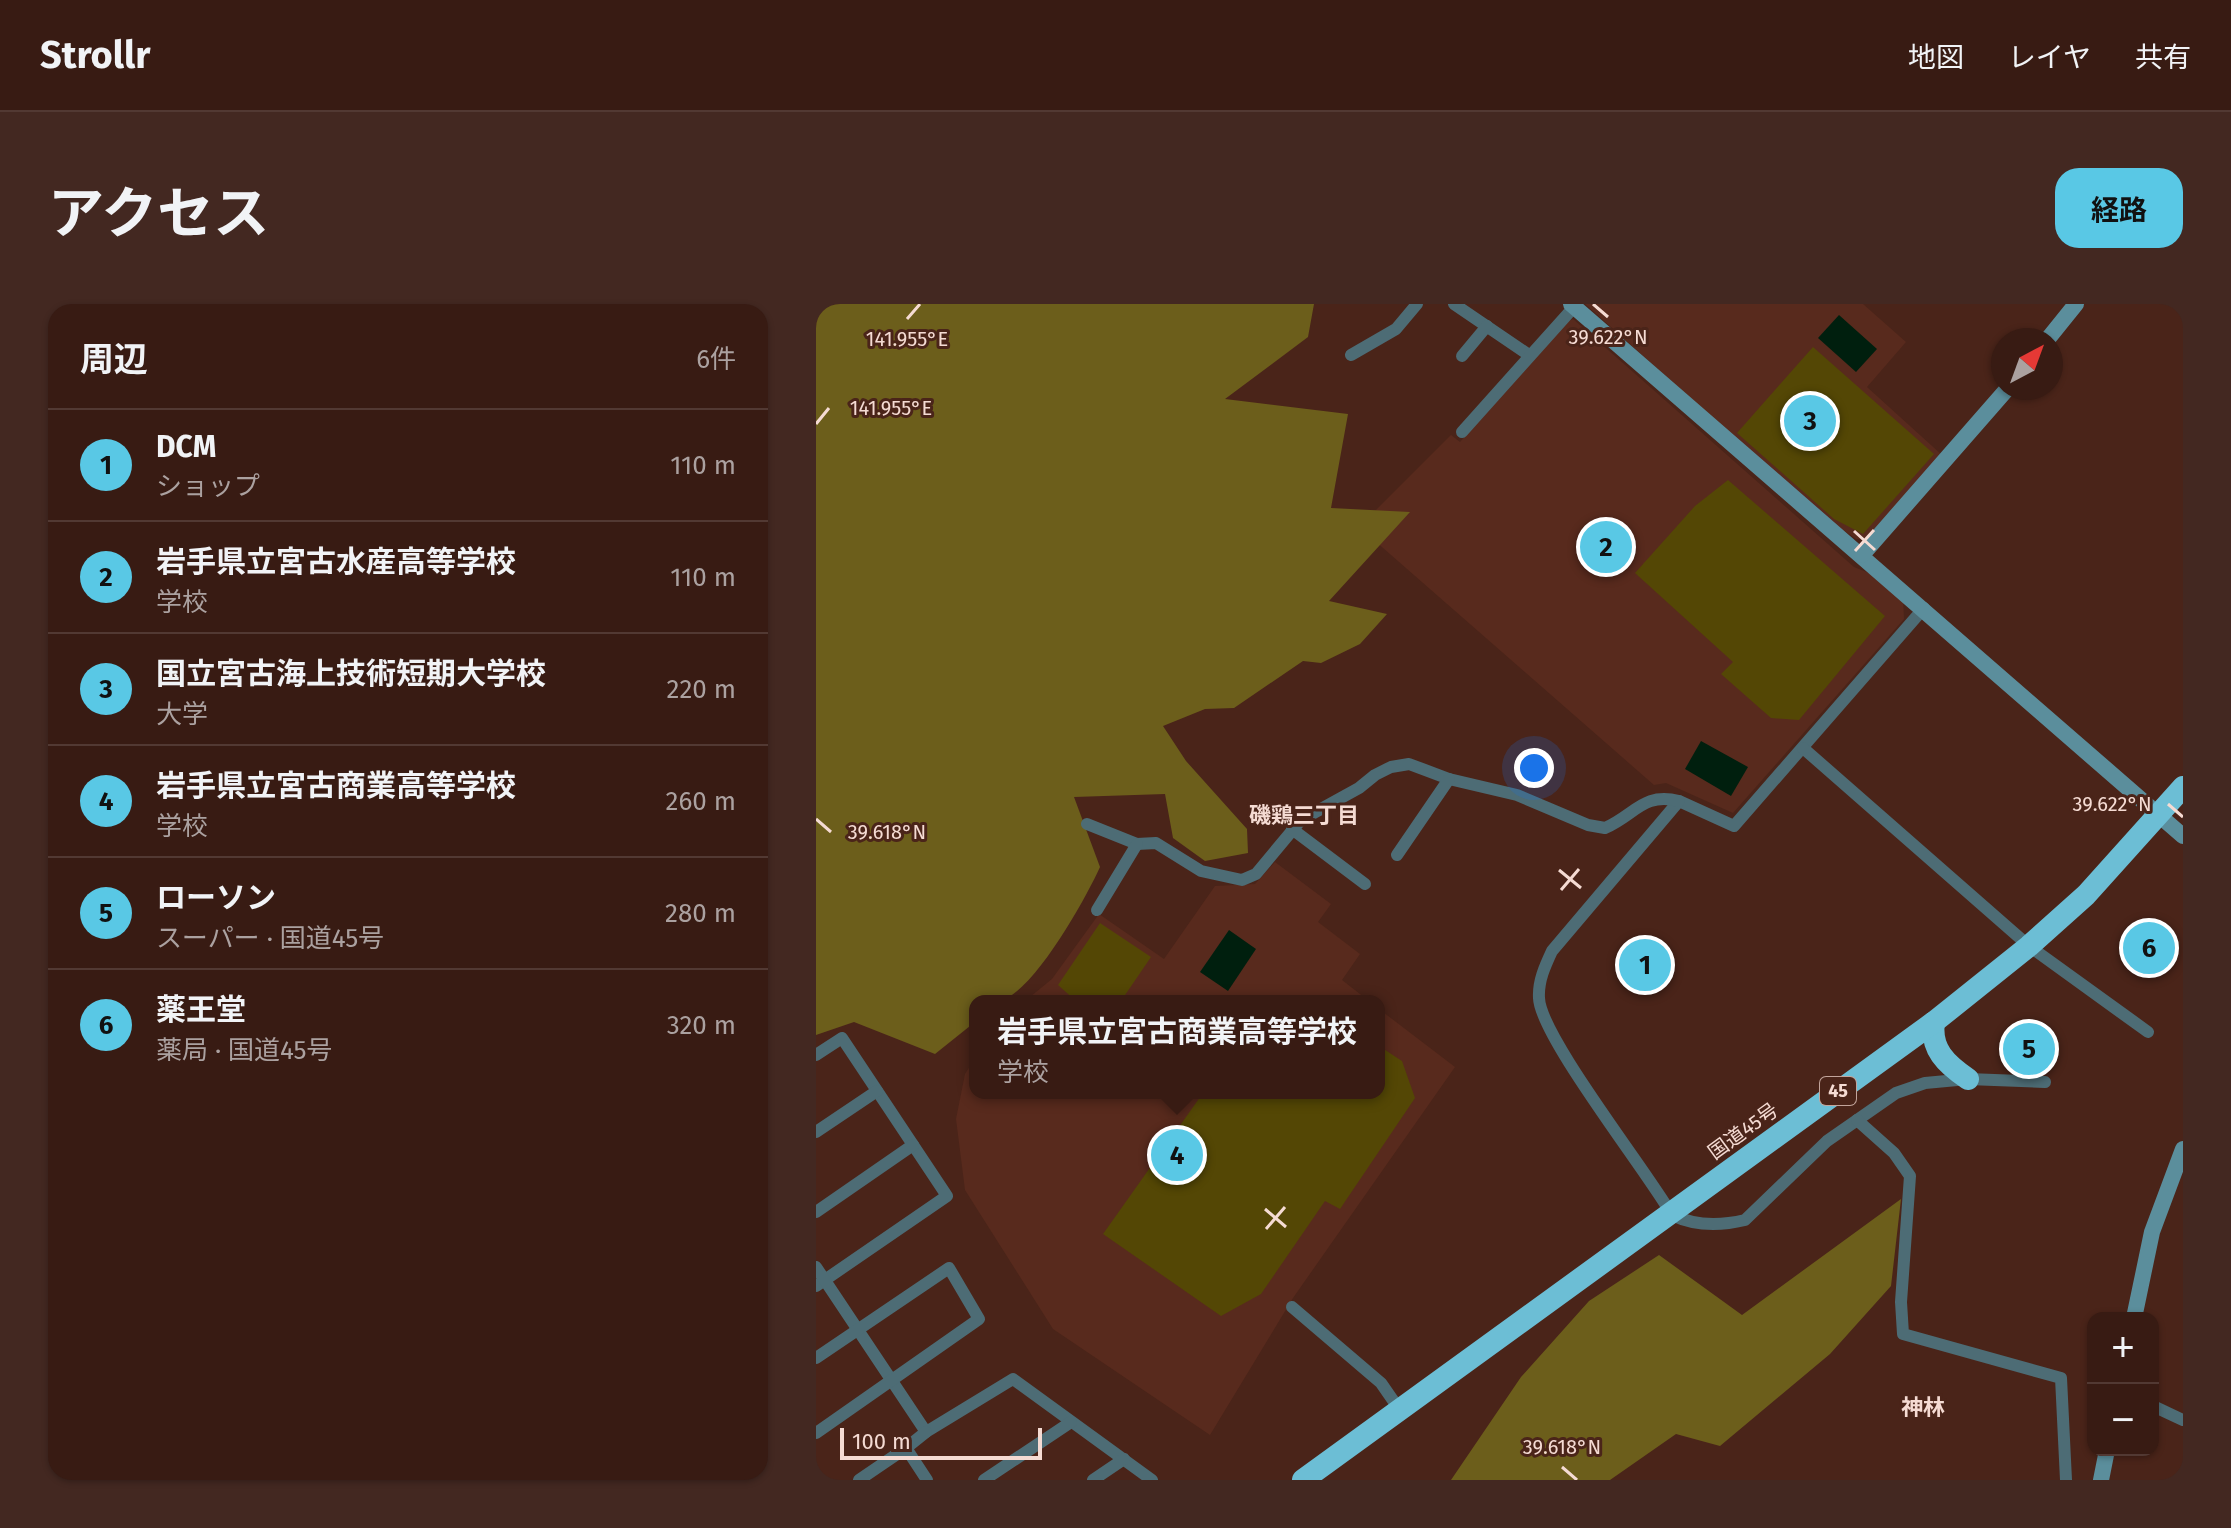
<!DOCTYPE html>
<html lang="ja">
<meta charset="utf-8">
<style>
:root{--surface:#381b13;--page:#432821;--text:#f1f3f6;--muted:#aba1a0;--line:#523933;--accent:#59c8e5}
body{margin:0;font-family:"Fira Sans","Noto Sans JP",sans-serif;background:var(--page);color:var(--text)}
.controls{position:absolute;right:24px;bottom:24px;display:grid;overflow:hidden;border-radius:16px;box-shadow:0 2px 6px #0004}
.controls button{width:72px;height:72px;display:grid;place-items:center;padding:0;border:0;border-bottom:2px solid var(--line);background:var(--surface);color:var(--text);font:40px sans-serif}
.compass{position:absolute;left:1175px;top:24px;width:72px;height:72px;border-radius:50%;background:var(--surface);box-shadow:0 2px 6px #0004;rotate:41deg}
.scale{position:absolute;left:24px;bottom:20px;width:202px;box-sizing:border-box;padding-left:8px;border:4px solid #f5dbd3;border-top:0;font-size:22px;line-height:28px;white-space:nowrap;color:#f5dbd3;-webkit-text-stroke:6px #4a2419;paint-order:stroke}
.you{position:absolute;left:718px;top:464px;width:28px;height:28px;margin:-20px;border:6px solid #fff;border-radius:50%;background:#1a73e8;box-shadow:0 0 0 12px #1a73e833}
.badge{display:grid;place-items:center;width:52px;height:52px;border-radius:50%;background:var(--accent);color:#111;font-size:26px;font-weight:700}
.pin{position:absolute;translate:-50% -50%;border:4px solid #fff;box-shadow:0 2px 8px #0006}
.popup{position:absolute;left:153px;top:691px;width:416px;height:104px;box-sizing:border-box;display:grid;place-content:center;border-radius:16px;background:var(--surface);filter:drop-shadow(0 2px 6px #0005);font-size:26px;white-space:nowrap;color:var(--muted)}
.popup b{font-size:30px;color:var(--text)}
.popup::after{content:'';position:absolute;left:50%;top:100%;margin-left:-16px;border:16px solid transparent;border-top-color:var(--surface)}
.list{margin:0;padding:0;list-style:none}
h2{display:flex;justify-content:space-between;align-items:center;height:104px;margin:0;padding:0 32px;font-size:34px}
h2 small{font-size:26px;font-weight:400;color:var(--muted)}
.list li{display:grid;grid-template-columns:52px 1fr auto;gap:24px;align-items:center;box-sizing:border-box;height:112px;padding:0 32px;border-top:2px solid var(--line)}
.list b{display:block;font-size:30px;white-space:nowrap}
.list p{margin:0;font-size:26px;white-space:nowrap;color:var(--muted)}
.list em{font-size:26px;font-style:normal;color:var(--muted)}
.map{position:relative;flex:none;width:1367px;height:1176px;overflow:hidden;border-radius:24px}
header{display:flex;align-items:center;gap:48px;box-sizing:border-box;height:112px;padding:0 40px;background:var(--surface);border-bottom:2px solid var(--line)}
header strong{font-size:38px}
nav{display:flex;gap:44px;margin-inline-start:auto;font-size:28px}
.intro{display:flex;align-items:center;justify-content:space-between;box-sizing:border-box;height:192px;padding:0 48px}
h1{margin:0;font-size:56px}
.button{padding:20px 36px;border-radius:24px;background:var(--accent);color:#111;font-size:28px;font-weight:700}
main{display:flex;gap:48px;padding:0 48px}
aside{flex:1;background:var(--surface);border-radius:24px;box-shadow:0 2px 6px #0004}
.map>svg:first-child{display:block}
.built{fill:#582a1d}
.green{fill:#544705}
.forest{fill:#6c5e1b}
.water{fill:#001f0e}
.lines{fill:none;stroke-linecap:round;stroke-linejoin:round}
.street{stroke:#4d6c75;stroke-width:12}
.secondary{stroke:#5b8e9c;stroke-width:16}
.highway{stroke:#6cbed5;stroke-width:22}
.ticks{fill:none;stroke:#f5dbd3;stroke-width:3}
.labels{text-anchor:middle;stroke-width:6;stroke-linejoin:round;paint-order:stroke}
.shield{fill:#4a2419;stroke:#c2a49b;stroke-width:2}
.shield-label{font-size:18px;font-weight:bold;fill:#f5dbd3}
.street-label{font-size:20px;fill:#f5dbd3;stroke:#4a2419}
.neighbourhood-label{font-size:22px;font-weight:bold;fill:#f5dbd3;stroke:#4a2419}
.ticks-label{font-size:20px;text-anchor:middle;fill:#f5dbd3;stroke:#4a2419;stroke-width:6;stroke-linejoin:round;paint-order:stroke}
</style>
<header>
<strong>Strollr</strong>
<nav><a>地図</a><a>レイヤ</a><a>共有</a></nav>
</header>
<div class="intro"><h1>アクセス</h1><a class="button">経路</a></div>
<main>
<aside>
<h2>周辺<small>6件</small></h2>
<ul class="list">
<li><span class="badge">1</span><div><b>DCM</b><p>ショップ</p></div><em>110 m</em></li>
<li><span class="badge">2</span><div><b>岩手県立宮古水産高等学校</b><p>学校</p></div><em>110 m</em></li>
<li><span class="badge">3</span><div><b>国立宮古海上技術短期大学校</b><p>大学</p></div><em>220 m</em></li>
<li><span class="badge">4</span><div><b>岩手県立宮古商業高等学校</b><p>学校</p></div><em>260 m</em></li>
<li><span class="badge">5</span><div><b>ローソン</b><p>スーパー · 国道45号</p></div><em>280 m</em></li>
<li><span class="badge">6</span><div><b>薬王堂</b><p>薬局 · 国道45号</p></div><em>320 m</em></li>
</ul>
</aside>
<div class="map">
<svg width="1367" height="1176" viewBox="0 0 1367 1176">
<rect width="100%" height="100%" fill="#4a2419"/>
<!-- built -->
<g class="built">
<path d="M769,0H1047L1090,38L1051,83L1126,151L1051,235H1040L1007,212Z"/>
<path d="M757,15L1038,263L1063,273L1087,294L1088,315L917,509L850,479L838,481L543,223L635,131L644,138L747,19Z"/>
<path d="M459,558L515,600L502,618L544,650L526,676L553,697H209L236,675L283,610L348,655L399,582L439,580Z"/>
<path d="M563,705L639,763L477,994L394,1131L237,1025L149,886L140,815L149,770L159,754V789H563Z"/>
</g>
<!-- green -->
<g class="green">
<path d="M997,43L1118,150L1047,230L1018,215L921,129Z"/>
<path d="M912,176L1069,312L983,416L955,414L905,370L917,358L819,269L879,202Z"/>
<path d="M284,619L335,653L305,697H260L242,681Z"/>
<path d="M563,742L586,757L599,794L524,905L509,897L445,990L405,1012L287,930L387,789H563Z"/>
</g>
<!-- forest -->
<g class="forest">
<path d="M0,0H498L492,33L409,95L532,110L515,204L594,208L513,297L571,310L544,340L505,359L487,357L418,404L389,405L347,422L370,457L431,525L432,549L389,557L357,534L349,490L258,493L284,563C270,594 218,688 184,697C177,699 167,697 159,697V718L119,750L38,718L0,731Z"/>
<path d="M1085,895L1075,982L1014,1050L904,1142L860,1130L794,1176H635L705,1073L773,997L843,951L926,1011Z"/>
</g>
<!-- water -->
<g class="water">
<path d="M1023,11L1061,45L1040,68L1002,34Z"/>
<path d="M885,437L932,463L915,492L869,465Z"/>
<path d="M413,626L440,645L412,687L384,668Z"/>
</g>
<g class="lines">
<!-- street -->
<g class="street">
<path d="M638,0L713,51"/>
<path d="M535,51L580,25L601,0"/>
<path d="M646,52L671,22"/>
<path d="M646,128L758,3"/>
<path d="M1108,304L918,522L863,497L736,647C729,662 722,677 723,694C724,732 831,867 856,911C879,922 904,922 929,916L1011,837L1080,789L1109,779L1152,775L1229,778"/>
<path d="M987,444L1213,642L1332,728"/>
<path d="M271,520L321,540L340,539L385,567L426,576L440,570L485,516L543,484L559,471L575,463L593,460L633,475L701,491L772,521L789,524C819,511 827,488 863,497"/>
<path d="M476,525L549,580"/>
<path d="M581,551L633,475"/>
<path d="M281,606L321,540"/>
<path d="M0,751L26,734L131,892L0,982"/>
<path d="M1041,816L1078,849L1094,872L1085,998L1087,1030L1245,1074L1250,1176"/>
<path d="M0,828L61,787"/>
<path d="M0,908L97,841"/>
<path d="M0,963L110,1128L197,1075L336,1176"/>
<path d="M476,1003L565,1079L583,1105"/>
<path d="M0,1054L133,964L163,1015L0,1129"/>
<path d="M1337,1102L1367,1116"/>
<path d="M110,1128L90,1144L111,1176"/>
<path d="M43,1176L90,1144"/>
<path d="M168,1176L255,1118"/>
<path d="M277,1176L308,1155"/>
</g>
<!-- secondary -->
<g class="secondary">
<path d="M755,0L1367,532"/>
<path d="M1231,36L1260,0"/>
<path d="M1046,251L1192,84"/>
<path d="M1318,1014L1336,928L1367,845"/>
<path d="M1285,1176L1291,1146"/>
</g>
<!-- highway -->
<g class="highway">
<path d="M1118,718C1114,745 1130,760 1152,775"/>
<path d="M487,1176L1118,718L1213,642L1270,591L1367,483"/>
</g>
</g>
<!-- ticks -->
<path class="ticks" d="M777,0L792,13M91,15L104,0M0,120L13,104M1038,227L1059,246M1039,247L1058,226M1352,500L1367,513M0,515L15,528M743,566L765,584M745,586L763,565M449,905L470,923M450,925L469,903M746,1163L761,1176"/>
<g class="labels">
<!-- shield labels -->
<rect class="shield" x="1004" y="773" width="36" height="28" rx="6"/>
<g class="shield-label">
<text x="1022" y="793">45</text>
</g>
<!-- street labels -->
<g class="street-label">
<text transform="translate(927 827) rotate(-36)" y="7">国道45号</text>
</g>
<!-- neighbourhood labels -->
<g class="neighbourhood-label">
<text x="488" y="519">磯鶏三丁目</text>
<text x="1107" y="1111">神林</text>
</g>
</g>
<g class="ticks-label">
<text x="792" y="40">39.622°N</text>
<text x="91" y="42">141.955°E</text>
<text x="75" y="111">141.955°E</text>
<text x="1296" y="507">39.622°N</text>
<text x="71" y="535">39.618°N</text>
<text x="746" y="1150">39.618°N</text>
</g>
</svg>
<div class="controls">
<button>+</button>
<button>−</button>
</div>
<svg class="compass" viewBox="-18 -18 36 36"><path d="M0-13l5 13h-10z" fill="#e53935"/><path d="M0 13l5-13h-10z" fill="#aba1a0"/></svg>
<div class="scale">100 m</div>
<div class="you"></div>
<div class="pin badge" style="left:829px;top:661px">1</div>
<div class="pin badge" style="left:790px;top:243px">2</div>
<div class="pin badge" style="left:994px;top:117px">3</div>
<div class="pin badge" style="left:361px;top:851px">4</div>
<div class="popup"><b>岩手県立宮古商業高等学校</b>学校</div>
<div class="pin badge" style="left:1213px;top:745px">5</div>
<div class="pin badge" style="left:1333px;top:644px">6</div>
</div>
</main>
